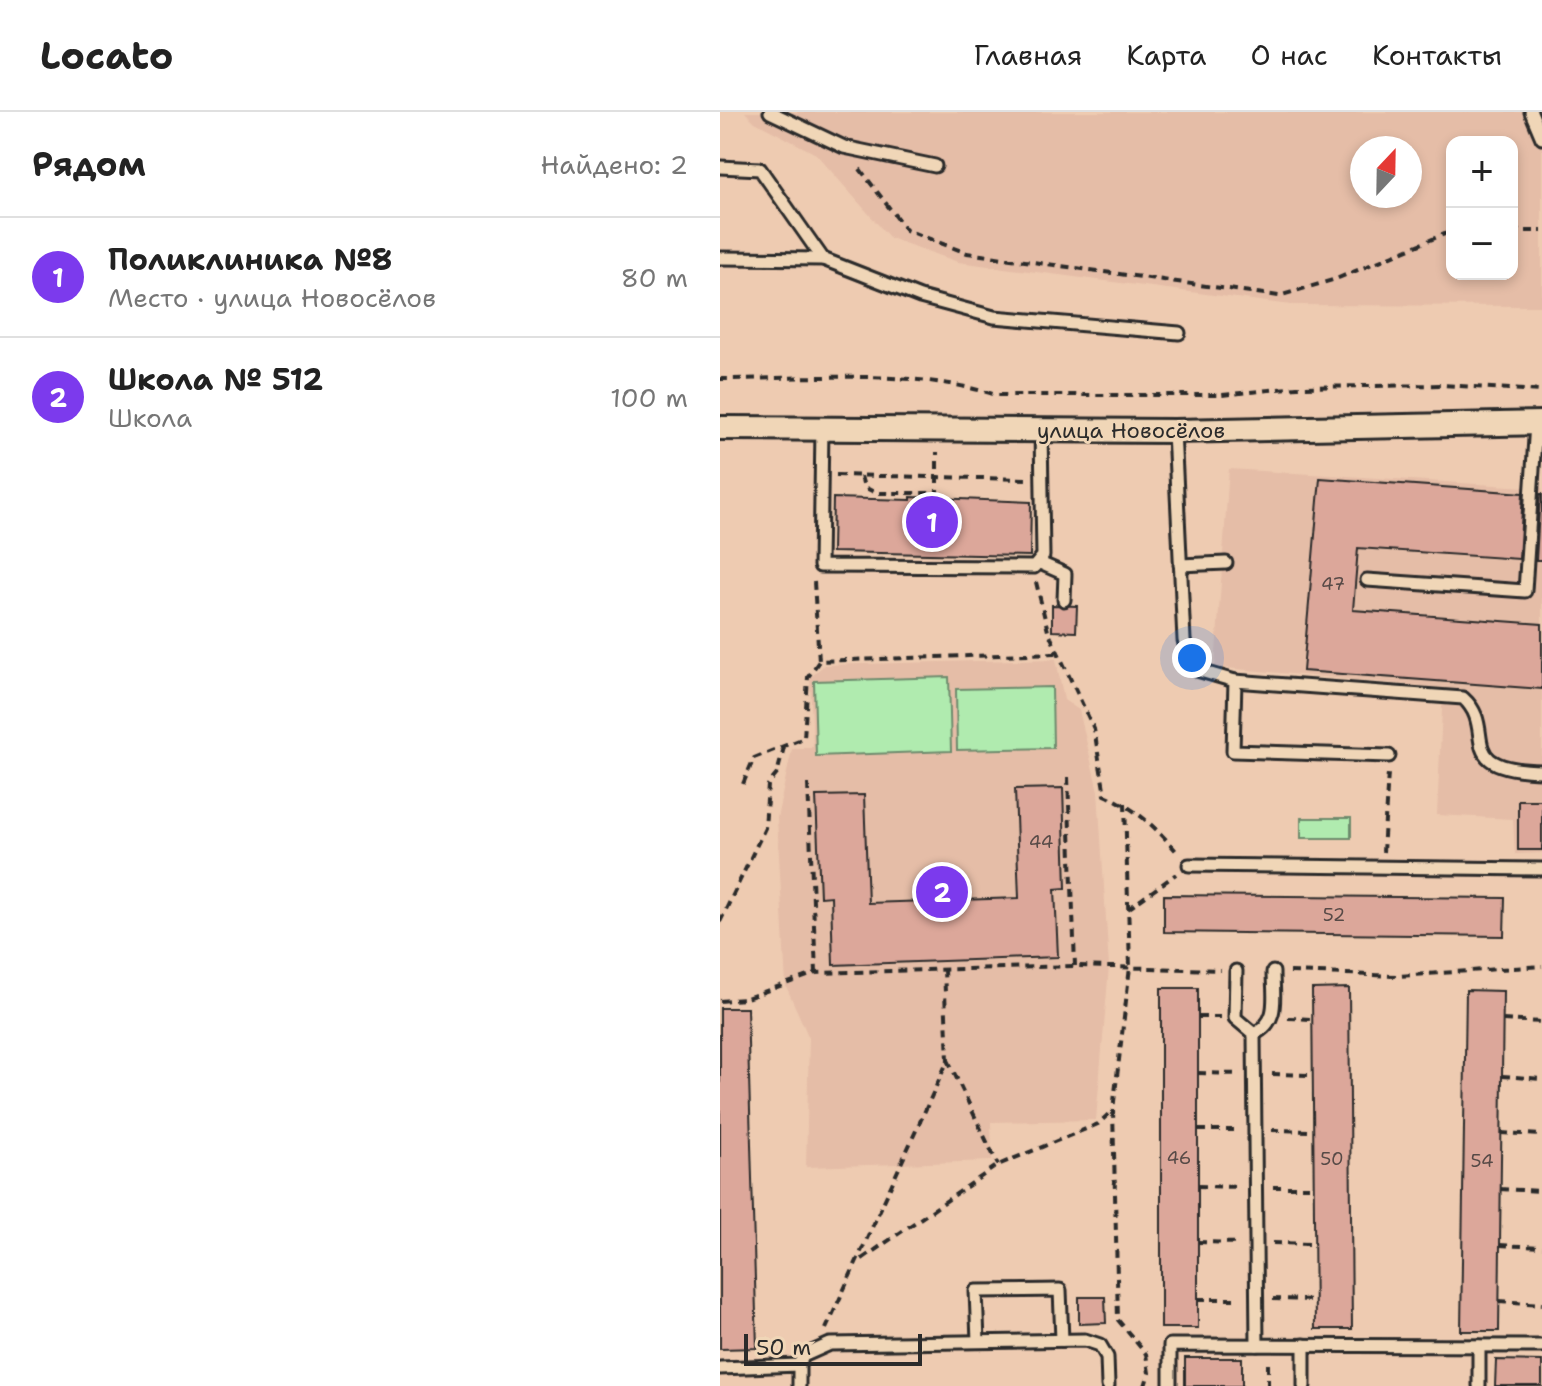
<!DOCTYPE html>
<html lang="ru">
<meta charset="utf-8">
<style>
:root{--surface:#fff;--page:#f2f2f2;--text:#222;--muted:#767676;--line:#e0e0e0;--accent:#7c3aed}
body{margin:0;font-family:"Shantell Sans",sans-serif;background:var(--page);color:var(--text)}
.controls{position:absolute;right:24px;top:24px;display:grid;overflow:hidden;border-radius:16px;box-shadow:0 4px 12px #0003}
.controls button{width:72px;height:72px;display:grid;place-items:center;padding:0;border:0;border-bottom:2px solid var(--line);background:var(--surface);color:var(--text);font:40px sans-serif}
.compass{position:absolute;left:630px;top:24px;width:72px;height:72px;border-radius:50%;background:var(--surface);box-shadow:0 4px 12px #0003;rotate:22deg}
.scale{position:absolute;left:24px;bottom:20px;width:178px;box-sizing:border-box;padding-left:8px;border:4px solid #2b2b2b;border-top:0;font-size:22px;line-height:28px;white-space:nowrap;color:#2b2b2b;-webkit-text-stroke:6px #f0d6b7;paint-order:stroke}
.you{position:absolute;left:472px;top:546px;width:28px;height:28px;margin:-20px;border:6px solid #fff;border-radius:50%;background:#1a73e8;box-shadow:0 0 0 12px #1a73e833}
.badge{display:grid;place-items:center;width:52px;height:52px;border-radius:50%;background:var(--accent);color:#fff;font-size:26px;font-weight:700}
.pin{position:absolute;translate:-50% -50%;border:4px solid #fff;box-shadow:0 2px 8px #0006}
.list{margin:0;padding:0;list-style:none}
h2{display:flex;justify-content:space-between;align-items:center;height:104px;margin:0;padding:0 32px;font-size:34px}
h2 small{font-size:26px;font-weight:400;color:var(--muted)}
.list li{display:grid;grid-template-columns:52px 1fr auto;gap:24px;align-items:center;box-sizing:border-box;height:120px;padding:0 32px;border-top:2px solid var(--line)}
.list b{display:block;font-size:30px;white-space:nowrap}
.list p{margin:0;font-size:26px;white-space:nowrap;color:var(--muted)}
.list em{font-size:26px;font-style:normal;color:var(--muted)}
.map{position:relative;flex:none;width:822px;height:1274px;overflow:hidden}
header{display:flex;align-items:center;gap:48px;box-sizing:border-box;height:112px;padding:0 40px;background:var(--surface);border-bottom:2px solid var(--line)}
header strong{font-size:38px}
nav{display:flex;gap:44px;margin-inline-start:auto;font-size:28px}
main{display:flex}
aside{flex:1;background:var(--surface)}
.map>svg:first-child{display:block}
.built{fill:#e5bda7;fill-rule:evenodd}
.green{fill:#b0ebaf;stroke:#6e8b6d;stroke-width:2}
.building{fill:#dca79a;stroke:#2b2b2b;stroke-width:2}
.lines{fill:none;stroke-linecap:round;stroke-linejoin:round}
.service-casing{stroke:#2b2b2b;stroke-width:17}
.minor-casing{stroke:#2b2b2b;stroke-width:28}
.path{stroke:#2b2b2b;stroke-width:4;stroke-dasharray:8 6;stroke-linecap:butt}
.service{stroke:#f0d6b7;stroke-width:11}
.minor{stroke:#f0d6b7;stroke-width:22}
.labels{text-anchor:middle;stroke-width:6;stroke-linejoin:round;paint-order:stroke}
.number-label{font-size:18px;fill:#574a47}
.street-label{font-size:22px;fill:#2b2b2b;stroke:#f0d6b7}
</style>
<header>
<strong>Locato</strong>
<nav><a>Главная</a><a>Карта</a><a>О нас</a><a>Контакты</a></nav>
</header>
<main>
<aside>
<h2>Рядом<small>Найдено: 2</small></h2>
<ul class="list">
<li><span class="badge">1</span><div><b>Поликлиника №8</b><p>Место · улица Новосёлов</p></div><em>80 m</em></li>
<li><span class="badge">2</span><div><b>Школа № 512</b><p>Школа</p></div><em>100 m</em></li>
</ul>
</aside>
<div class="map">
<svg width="822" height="1274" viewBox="0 0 822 1274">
<rect width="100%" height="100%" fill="#eecbb1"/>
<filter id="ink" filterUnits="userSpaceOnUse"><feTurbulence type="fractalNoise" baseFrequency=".0125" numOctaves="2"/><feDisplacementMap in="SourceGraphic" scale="16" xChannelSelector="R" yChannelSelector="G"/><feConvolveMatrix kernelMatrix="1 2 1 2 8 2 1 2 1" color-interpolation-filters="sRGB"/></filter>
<g filter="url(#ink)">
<!-- built -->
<g class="built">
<path d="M25,0H822V194L571,193L238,150L170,126L96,42L35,10ZM732,30H792V162H732ZM642,36H690V84H642Z"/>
<path d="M509,357L822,376V741L795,742L793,707L717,703L723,576L495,555Z"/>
<path d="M336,547L344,588L359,598L378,679L389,855L376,1008L271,1010L272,1049L86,1055L89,926L66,874L57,706L72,637L93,635L90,566L104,553Z"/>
</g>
<!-- green -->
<g class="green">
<path d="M229,565L231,639L96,644L94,569Z"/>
<path d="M332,575L333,636L237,638L236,577Z"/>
<rect x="581" y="706" width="50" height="20"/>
</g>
<!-- building -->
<g class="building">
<path d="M600,366L803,381L799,447L638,436L633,498L822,512V577L583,559Z"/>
<path d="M820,382H822V448H816Z"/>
<path d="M191,385L311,390L310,444L112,440L113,386L191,388Z"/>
<path d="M332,493L357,494L356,520L332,519Z"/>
<path d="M343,676L346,776L335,777L338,845L113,853L111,784L100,785L96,684L144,683L148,791L299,786L295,677Z"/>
<rect x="798" y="688" width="24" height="50"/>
<path d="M444,783L785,786L784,824L444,820Z"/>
<rect x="441" y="876" width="37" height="340"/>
<path d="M629,876L632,1217H595L592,877Z"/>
<path d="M746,878L783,879L779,1219H741Z"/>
<path d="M0,896H27L37,1236L0,1237Z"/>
<path d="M359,1185H385L386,1211L359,1212Z"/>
<rect x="465" y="1246" width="57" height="28"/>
<path d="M776,1248L822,1249V1274H775Z"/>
</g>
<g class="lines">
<defs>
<g id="service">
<path d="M50,0L124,35L215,54"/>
<path d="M811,0L822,26"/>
<path d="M0,55L40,57L103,147"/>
<path d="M0,146L103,147L200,185L274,205L459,221"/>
<path d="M102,316L100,454L314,455L323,444L321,319"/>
<path d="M454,319L464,528L468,545L477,558L515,569L743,586C779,618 730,657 822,659"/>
<path d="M320,451L345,462L344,488"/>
<path d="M460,453L506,451"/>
<path d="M647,468L805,479L816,311"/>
<path d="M515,569L513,639L669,644"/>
<path d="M469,753L822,757"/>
<path d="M516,859L515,906L534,922L537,1233"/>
<path d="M534,922C560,909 553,886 553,860"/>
<path d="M258,1229L256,1179L340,1178L342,1228"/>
<path d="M584,1233V1274"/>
<path d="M79,1253L83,1244L110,1232L365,1228L380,1233L387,1245L388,1274"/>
<path d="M0,1256L79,1253V1274"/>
<path d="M450,1274V1233L822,1234"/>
<path d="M759,1274V1234"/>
</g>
<path id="minor" d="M0,316L454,319L822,311"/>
</defs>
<!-- service casing -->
<use href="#service" class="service-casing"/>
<!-- minor casing -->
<use href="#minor" class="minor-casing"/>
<!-- path -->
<g class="path">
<path d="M140,57L186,118L247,141L559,184L616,167L732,119"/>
<path d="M792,119H822"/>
<path d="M0,267C88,267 192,256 276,283H502L577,275L722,273L822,279"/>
<path d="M116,363L307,367"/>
<path d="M141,364L144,375L156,381H216"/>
<path d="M217,385V340"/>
<path d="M94,470L99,549"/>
<path d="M316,470L328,519L374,617L385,683C415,696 436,715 457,740"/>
<path d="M348,665L355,854"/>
<path d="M23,672L34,646L84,626L88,565L99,549L338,541"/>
<path d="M88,672L96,861"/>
<path d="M405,691L410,855L393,998L398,1208L426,1242L429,1261L425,1274"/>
<path d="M663,740L668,661"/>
<path d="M408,797L456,762"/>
<path d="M0,810L45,716L48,673L57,662L64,635"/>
<path d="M570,860L678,864L822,854"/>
<path d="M0,889L24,887L96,861L355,854L501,858"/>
<path d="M478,905H500"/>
<path d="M568,906L592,907"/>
<path d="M783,908L822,910"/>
<path d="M228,948L278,1053"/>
<path d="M478,961L520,962"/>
<path d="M552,962L593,963"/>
<path d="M782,964L822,967"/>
<path d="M478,1018H520"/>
<path d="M552,1018L593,1019"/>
<path d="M781,1021L822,1023"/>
<path d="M478,1074L520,1075"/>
<path d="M553,1075H594"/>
<path d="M780,1077L822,1079"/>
<path d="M478,1130L520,1131"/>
<path d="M553,1131L594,1132"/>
<path d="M780,1133L822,1135"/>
<path d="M142,1147L278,1053L378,1012L393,998"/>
<path d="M478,1187H520"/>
<path d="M553,1187L595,1188"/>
<path d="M779,1189L822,1192"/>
<path d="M106,1217L228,948L224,858"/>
<path d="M548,1274V1248"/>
</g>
<!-- service -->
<use href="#service" class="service"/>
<!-- minor -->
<use href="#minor" class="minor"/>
</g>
</g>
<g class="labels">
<!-- number labels -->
<g class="number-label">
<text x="613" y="478">47</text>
<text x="321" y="736">44</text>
<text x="614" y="809">52</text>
<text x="459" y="1052">46</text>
<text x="612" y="1053">50</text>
<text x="762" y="1055">54</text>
</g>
<!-- street labels -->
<g class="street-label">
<text x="411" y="326">улица Новосёлов</text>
</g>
</g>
</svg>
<div class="controls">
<button>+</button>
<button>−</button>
</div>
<svg class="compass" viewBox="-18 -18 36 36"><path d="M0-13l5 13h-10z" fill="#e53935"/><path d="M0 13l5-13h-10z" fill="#767676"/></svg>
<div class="scale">50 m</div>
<div class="you"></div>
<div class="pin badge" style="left:212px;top:410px">1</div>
<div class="pin badge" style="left:222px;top:780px">2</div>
</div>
</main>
